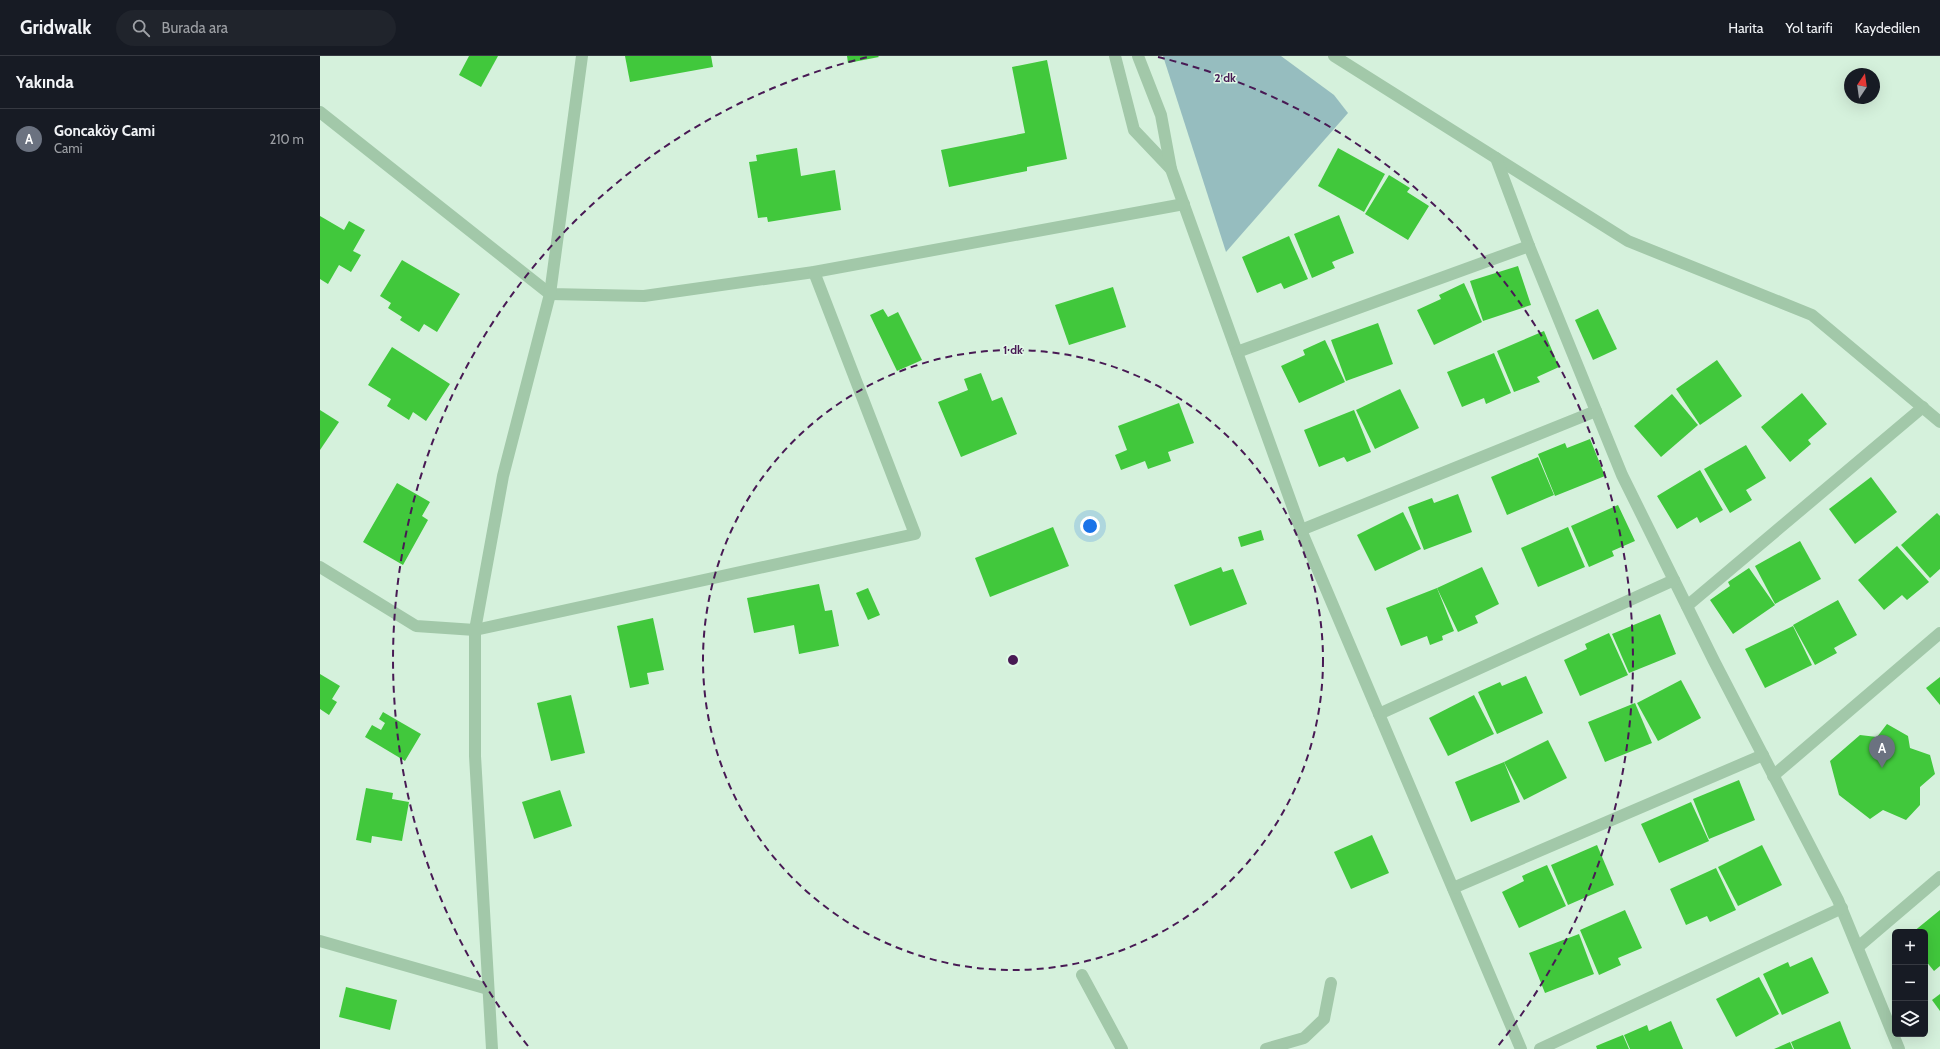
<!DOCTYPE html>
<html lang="tr">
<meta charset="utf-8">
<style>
:root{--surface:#171b24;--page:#20242c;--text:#f1f3f6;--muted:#9ea1a6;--line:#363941;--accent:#ea580c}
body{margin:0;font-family:Cabin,sans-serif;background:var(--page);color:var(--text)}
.controls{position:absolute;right:12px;bottom:12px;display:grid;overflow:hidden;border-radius:6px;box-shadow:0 4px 16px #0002}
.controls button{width:36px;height:36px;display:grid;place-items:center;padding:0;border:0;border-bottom:1px solid var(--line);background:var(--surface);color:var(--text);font:20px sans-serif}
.compass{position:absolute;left:1524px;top:12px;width:36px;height:36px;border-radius:50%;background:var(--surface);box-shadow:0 4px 16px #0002;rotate:13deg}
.you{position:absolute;left:770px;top:470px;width:14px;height:14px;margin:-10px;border:3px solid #fff;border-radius:50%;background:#1a73e8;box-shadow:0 0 0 6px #1a73e833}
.badge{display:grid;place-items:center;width:26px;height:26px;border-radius:50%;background:var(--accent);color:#fff;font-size:13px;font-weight:700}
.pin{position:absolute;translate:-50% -33px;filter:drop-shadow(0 1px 2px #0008)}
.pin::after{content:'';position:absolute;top:21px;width:14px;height:12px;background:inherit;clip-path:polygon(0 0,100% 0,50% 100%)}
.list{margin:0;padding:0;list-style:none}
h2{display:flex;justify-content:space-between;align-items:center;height:52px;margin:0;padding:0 16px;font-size:17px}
h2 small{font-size:13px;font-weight:400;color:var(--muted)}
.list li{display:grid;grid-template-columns:26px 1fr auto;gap:12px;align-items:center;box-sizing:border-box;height:60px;padding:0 16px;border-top:1px solid var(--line)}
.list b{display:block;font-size:15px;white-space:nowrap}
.list p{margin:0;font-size:13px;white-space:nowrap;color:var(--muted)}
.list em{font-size:13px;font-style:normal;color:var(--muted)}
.icon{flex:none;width:22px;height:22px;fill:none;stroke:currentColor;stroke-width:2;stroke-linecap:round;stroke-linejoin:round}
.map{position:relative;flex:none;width:1620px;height:993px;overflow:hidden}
header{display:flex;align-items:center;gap:24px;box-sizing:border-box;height:56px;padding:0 20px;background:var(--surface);border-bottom:1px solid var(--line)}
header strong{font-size:19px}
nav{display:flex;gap:22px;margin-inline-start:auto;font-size:14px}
.search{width:280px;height:36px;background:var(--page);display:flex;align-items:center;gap:10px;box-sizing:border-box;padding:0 14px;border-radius:22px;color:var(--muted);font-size:15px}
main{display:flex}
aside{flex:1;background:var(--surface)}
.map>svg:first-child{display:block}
.green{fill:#96bdbf}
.building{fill:#41c83c}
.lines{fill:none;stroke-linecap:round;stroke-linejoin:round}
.minor{stroke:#a2c8a9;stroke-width:12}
.ring{fill:none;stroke:#481a54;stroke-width:2;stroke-dasharray:7 5}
.centre{fill:#481a54;stroke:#e1f9e8;stroke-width:2}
.ring-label{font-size:12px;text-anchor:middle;font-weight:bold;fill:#481a54;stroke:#e1f9e8;stroke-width:3;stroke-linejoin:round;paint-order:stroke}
</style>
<header>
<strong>Gridwalk</strong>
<div class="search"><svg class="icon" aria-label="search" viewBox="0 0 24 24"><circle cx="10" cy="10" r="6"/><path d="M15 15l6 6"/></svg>Burada ara</div>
<nav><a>Harita</a><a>Yol tarifi</a><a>Kaydedilen</a></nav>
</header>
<main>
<aside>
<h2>Yakında<small></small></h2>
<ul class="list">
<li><span class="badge" style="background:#6b7280">A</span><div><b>Goncaköy Cami</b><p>Cami</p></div><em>210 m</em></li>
</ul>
</aside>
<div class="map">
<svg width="1620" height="993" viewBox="0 0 1620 993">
<rect width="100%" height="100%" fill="#d5f1dc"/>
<!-- green -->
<path class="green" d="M843,0H961L1014,39L1028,57L906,196Z"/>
<!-- building -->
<g class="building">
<path d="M149,0H178L161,31L139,19Z"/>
<path d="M305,0H391L393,11L310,26Z"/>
<path d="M527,0H558L559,1L528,7Z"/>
<path d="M727,4L747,103L707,111V115L629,131L621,94L705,77L692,11Z"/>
<path d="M477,92L481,120L515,114L521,154L448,166L447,161L438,162L429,106L437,105L436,99Z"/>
<path d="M1018,92L1065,118L1044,156L998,130Z"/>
<path d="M1069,119L1090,132L1087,136L1109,150L1088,184L1045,158Z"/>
<path d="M1019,159L1034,197L1012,206L1015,212L992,222L974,178Z"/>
<path d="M0,160L24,174L29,165L45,174L33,195L41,199L31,216L19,209L8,228L0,223Z"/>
<path d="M969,180L988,223L964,233L961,227L937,237L922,201Z"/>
<path d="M82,204L140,238L117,276L104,268L99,276L80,264L82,261L68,252L71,247L60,240Z"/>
<path d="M1198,210L1211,249L1163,265L1150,225Z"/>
<path d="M1144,227L1162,266L1114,289L1097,254L1121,243L1119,239Z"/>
<path d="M793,231L806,271L749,289L735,249Z"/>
<path d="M563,253L568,261L578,256L602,304L577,315L550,259Z"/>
<path d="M1278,253L1297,293L1273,304L1255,264Z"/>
<path d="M1058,267L1073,308L1026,325L1011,284Z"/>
<path d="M1224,275L1239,311L1217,321L1220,326L1194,336L1177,295Z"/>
<path d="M1005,284L1025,326L979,347L961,310L985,299L983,294Z"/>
<path d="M72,291L130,328L106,365L93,356L89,364L67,350L71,343L48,329Z"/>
<path d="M1174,297L1191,337L1166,348L1164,342L1142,351L1127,316Z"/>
<path d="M1397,304L1422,340L1380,369L1356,333Z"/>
<path d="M661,317L672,345L682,341L697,378L641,401L618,346L648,334L644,323Z"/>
<path d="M1080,333L1099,372L1055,393L1036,354Z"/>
<path d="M1482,337L1507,368L1488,384L1491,388L1470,406L1441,371Z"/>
<path d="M1352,338L1378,369L1341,401L1314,370Z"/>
<path d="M859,347L874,387L848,396L851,405L828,413L825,405L801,414L795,399L807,394L798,370Z"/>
<path d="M0,354L19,366L0,394Z"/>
<path d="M1034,354L1051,396L1027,406L1024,401L999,411L984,374Z"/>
<path d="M1270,383L1285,420L1235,440L1218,398L1245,387L1247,392Z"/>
<path d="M1426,389L1446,422L1426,434L1432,444L1410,457L1384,413Z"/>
<path d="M1218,401L1234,439L1187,459L1171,421Z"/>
<path d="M1380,414L1403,454L1380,467L1377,461L1357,473L1337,440Z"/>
<path d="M1551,421L1577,456L1535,488L1509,453Z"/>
<path d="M77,427L110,446L102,460L108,464L83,509L43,486Z"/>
<path d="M1138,438L1152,476L1104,494L1088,451L1112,442L1114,447Z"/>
<path d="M1298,449L1315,485L1292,495L1294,500L1269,511L1251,470Z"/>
<path d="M1083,456L1101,493L1055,515L1037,479Z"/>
<path d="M1617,457L1620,460V513L1610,522L1581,489Z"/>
<path d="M733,471L749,510L670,541L655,502Z"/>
<path d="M1248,471L1265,511L1218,531L1201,492Z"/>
<path d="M941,474L944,484L921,491L918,481Z"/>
<path d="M1480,485L1501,523L1455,548L1435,510Z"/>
<path d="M1577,490L1609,526L1587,544L1582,539L1564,554L1538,524Z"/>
<path d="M901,511L903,516L913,513L927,548L870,570L854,529Z"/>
<path d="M1162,511L1179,548L1155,560L1158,567L1138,576L1117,532Z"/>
<path d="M1429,512L1455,549L1413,578L1390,544L1410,530L1408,526Z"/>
<path d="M499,528L505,555L512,554L519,590L479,598L474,569L434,577L427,542Z"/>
<path d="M548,532L560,559L548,564L536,537Z"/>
<path d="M1117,532L1134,575L1122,580L1123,584L1110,589L1107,580L1081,590L1066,552Z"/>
<path d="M1518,544L1537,579L1514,592L1517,597L1495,609L1473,569Z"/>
<path d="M1340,558L1356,598L1309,617L1292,578Z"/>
<path d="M333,562L344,614L327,617L329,628L310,632L297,570Z"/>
<path d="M1473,570L1492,609L1445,632L1425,593Z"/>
<path d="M1289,577L1308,619L1260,640L1244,604L1267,593L1265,588Z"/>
<path d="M0,618L20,630L12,643L17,646L9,659L0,653Z"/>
<path d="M1206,620L1223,657L1177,678L1158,636L1180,626L1182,630Z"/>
<path d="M1620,621V649L1606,632Z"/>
<path d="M1361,624L1381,662L1338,685L1317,647Z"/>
<path d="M251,639L265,697L231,705L217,647Z"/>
<path d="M1154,639L1174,678L1128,700L1109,662Z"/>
<path d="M1315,647L1332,687L1285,706L1268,666Z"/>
<path d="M63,656L101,678L85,705L45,681L52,669L61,674L65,667L59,663Z"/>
<path d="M1567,668L1588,680L1590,692L1610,699L1615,718L1600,731V749L1586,764L1563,754L1550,763L1519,739L1510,705L1540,679L1557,681Z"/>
<path d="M1228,684L1247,722L1204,744L1184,706Z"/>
<path d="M1184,706L1200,746L1151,766L1135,726Z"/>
<path d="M1419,724L1435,764L1389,783L1373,743Z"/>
<path d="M46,732L73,737L72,743L89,746L82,785L52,780L51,787L36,784Z"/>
<path d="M240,734L252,770L214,783L202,746Z"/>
<path d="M1371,746L1389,785L1339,807L1321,768Z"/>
<path d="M1052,779L1069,817L1031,833L1014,796Z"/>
<path d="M1277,789L1294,829L1248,849L1231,809Z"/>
<path d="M1442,789L1462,829L1418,850L1398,811Z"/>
<path d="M1227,809L1246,850L1199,872L1182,836L1204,825L1202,820Z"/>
<path d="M1396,812L1416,854L1390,866L1387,860L1366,869L1350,833Z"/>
<path d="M1305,854L1322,892L1298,902L1301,909L1279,919L1260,874Z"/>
<path d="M1620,854V910L1614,915L1605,904V876H1593Z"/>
<path d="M1259,878L1274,918L1225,937L1209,897Z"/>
<path d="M1492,901L1509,937L1462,959L1443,918L1468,906L1470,911Z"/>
<path d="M1439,921L1459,958L1416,981L1396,943Z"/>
<path d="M26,931L77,944L70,974L19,961Z"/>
<path d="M1620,938V955L1612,944Z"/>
<path d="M1351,965L1363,993H1310L1304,979L1327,969L1329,975Z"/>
<path d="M1520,965L1531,993H1474L1471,986Z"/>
<path d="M1303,979L1309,993H1277L1276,990Z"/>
<path d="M1470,986L1473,993H1454Z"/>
</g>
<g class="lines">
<!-- minor -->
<g class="minor">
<path d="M795,0L814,74L851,113"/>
<path d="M818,0L841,59L851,113L981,474L1201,993"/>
<path d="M1014,0L1308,185L1492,259L1620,366"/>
<path d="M0,56L230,238L324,240L494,216L864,148"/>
<path d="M1176,102L1209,190L1302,419L1394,605L1518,844L1579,993"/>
<path d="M917,296L1209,190"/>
<path d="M981,474L1276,355"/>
<path d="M0,511L96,570L155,574L595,478L494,216"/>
<path d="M1367,550L1603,351"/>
<path d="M1059,658L1354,524"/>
<path d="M1453,720L1620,577"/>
<path d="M1133,832L1443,699"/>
<path d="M0,885L168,933"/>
<path d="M1538,891L1620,821"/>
<path d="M762,919L802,993"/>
<path d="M172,993L155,700V574L183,420L230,238L262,0"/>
<path d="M946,993L984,982L1004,963L1011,927"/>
<path d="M1220,993L1522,852"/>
</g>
</g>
<!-- distance rings -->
<g class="ring">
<circle cx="693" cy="604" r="310"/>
<path d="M208 990A620 620 0 0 1 548 1M838 1A620 620 0 0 1 1178 990"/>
</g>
<circle cx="693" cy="604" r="6" class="centre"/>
<g class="ring-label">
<text x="905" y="26">2 dk</text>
<text x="693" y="298">1 dk</text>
</g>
</svg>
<div class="controls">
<button>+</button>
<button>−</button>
<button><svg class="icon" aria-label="layers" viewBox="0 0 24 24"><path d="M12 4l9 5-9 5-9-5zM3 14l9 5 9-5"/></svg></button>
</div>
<svg class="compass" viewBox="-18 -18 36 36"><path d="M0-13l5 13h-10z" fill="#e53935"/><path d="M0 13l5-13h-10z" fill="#9ea1a6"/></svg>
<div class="you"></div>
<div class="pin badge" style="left:1562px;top:712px;background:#6b7280">A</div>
</div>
</main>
